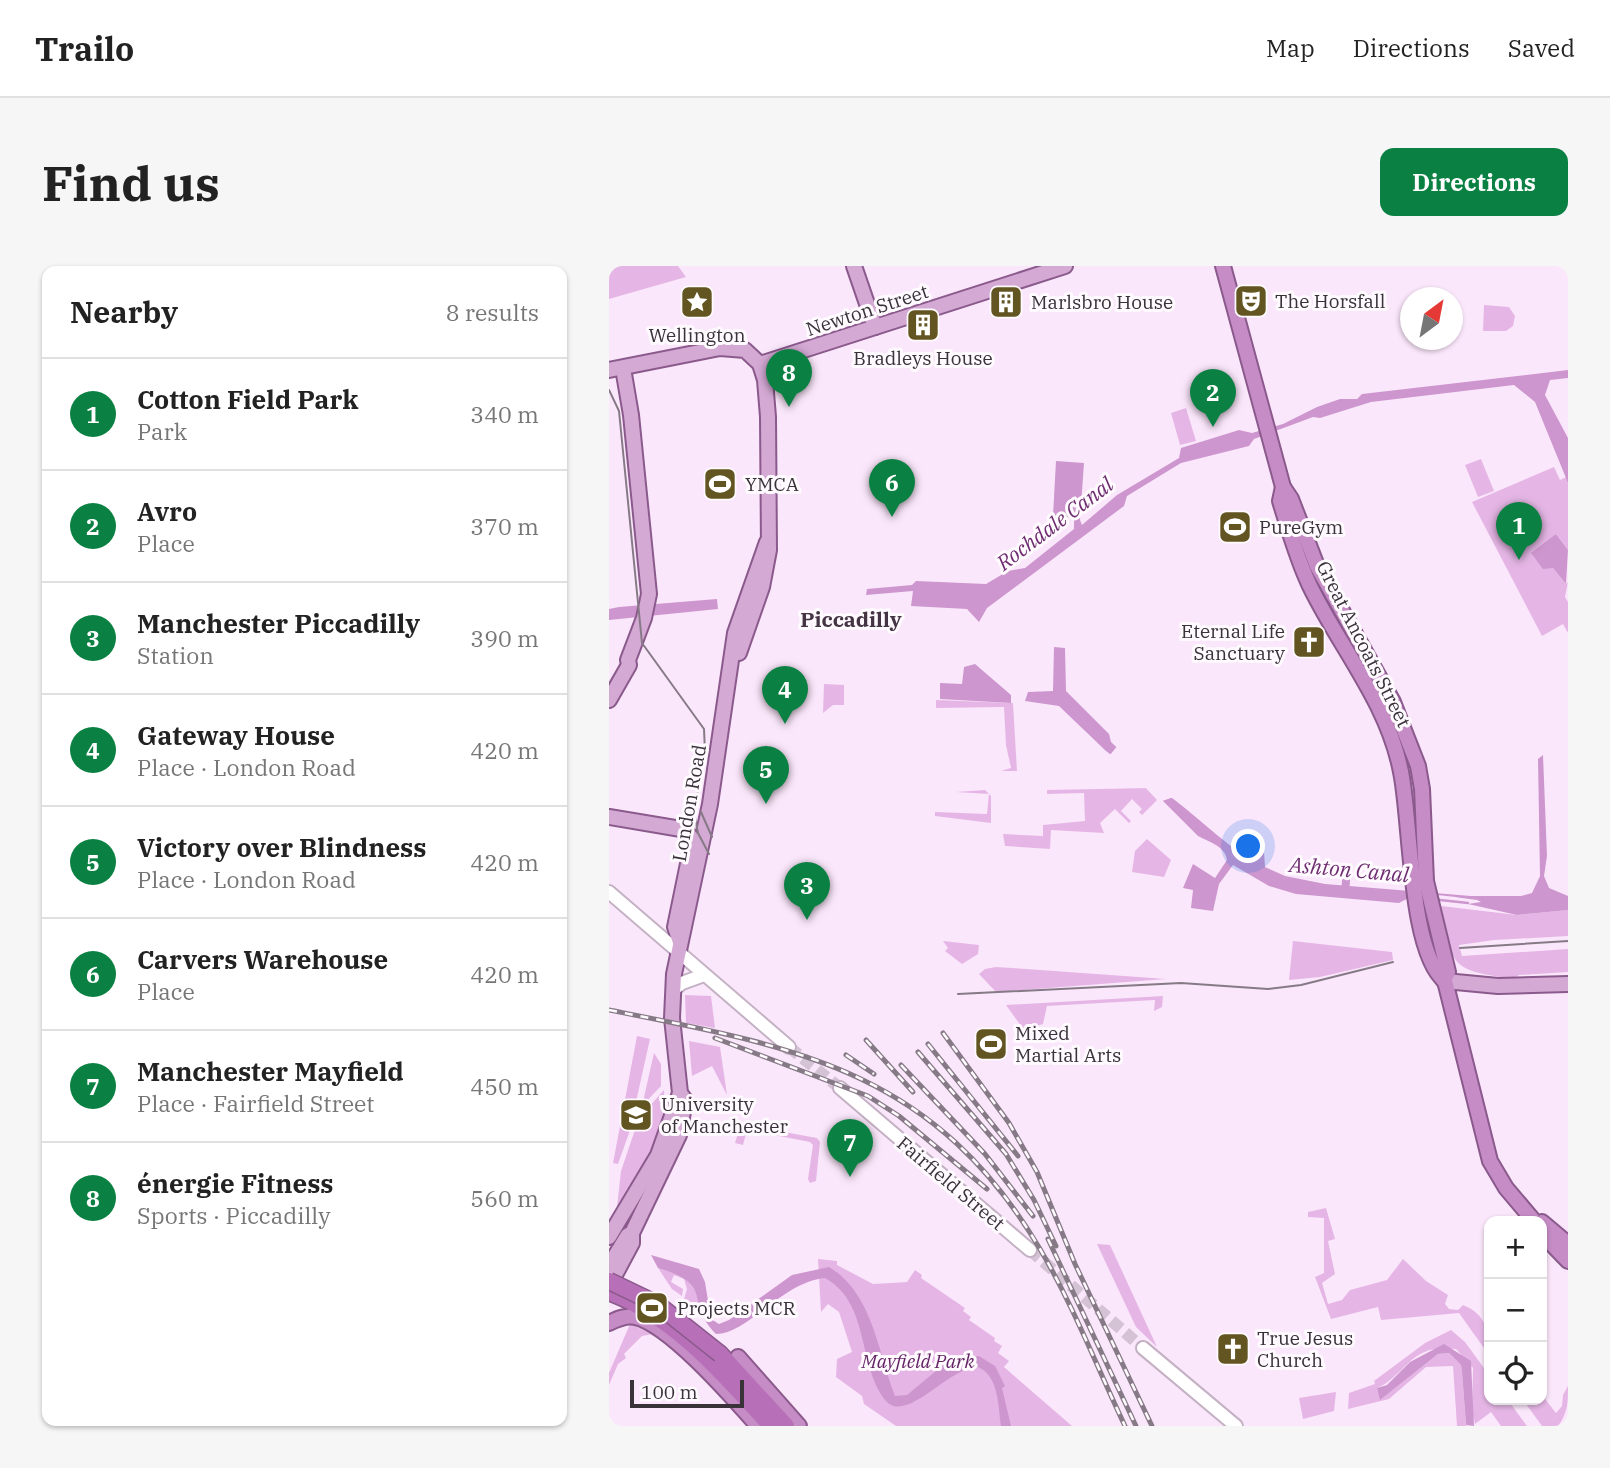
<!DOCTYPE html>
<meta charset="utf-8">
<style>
:root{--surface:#fff;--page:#f6f6f6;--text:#222;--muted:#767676;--line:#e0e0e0;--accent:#0b8043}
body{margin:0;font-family:"IBM Plex Serif",serif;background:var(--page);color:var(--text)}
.controls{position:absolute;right:21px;bottom:21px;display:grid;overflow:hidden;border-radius:14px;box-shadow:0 2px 5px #0004}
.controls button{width:63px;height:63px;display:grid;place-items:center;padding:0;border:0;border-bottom:2px solid var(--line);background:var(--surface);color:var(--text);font:35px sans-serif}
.compass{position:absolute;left:791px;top:21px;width:63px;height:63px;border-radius:50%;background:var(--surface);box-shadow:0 2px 5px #0004;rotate:32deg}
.scale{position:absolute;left:21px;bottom:18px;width:114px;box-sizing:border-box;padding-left:7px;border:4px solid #393239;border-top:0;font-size:19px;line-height:24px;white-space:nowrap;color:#393239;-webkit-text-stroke:5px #fefafe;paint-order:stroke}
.you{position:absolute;left:640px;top:581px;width:24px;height:24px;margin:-18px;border:5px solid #fff;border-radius:50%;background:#1a73e8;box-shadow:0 0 0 10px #1a73e833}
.badge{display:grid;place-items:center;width:46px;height:46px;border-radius:50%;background:var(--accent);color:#fff;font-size:23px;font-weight:700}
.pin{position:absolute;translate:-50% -58px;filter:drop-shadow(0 2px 4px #0008)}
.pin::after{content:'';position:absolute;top:37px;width:24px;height:21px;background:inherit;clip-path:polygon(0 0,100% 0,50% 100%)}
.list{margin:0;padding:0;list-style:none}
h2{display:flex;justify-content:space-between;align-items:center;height:91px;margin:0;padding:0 28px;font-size:30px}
h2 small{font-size:23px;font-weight:400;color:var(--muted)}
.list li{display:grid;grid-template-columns:46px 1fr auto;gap:21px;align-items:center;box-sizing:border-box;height:112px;padding:0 28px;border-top:2px solid var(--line)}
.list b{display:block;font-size:26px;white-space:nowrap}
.list p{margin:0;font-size:23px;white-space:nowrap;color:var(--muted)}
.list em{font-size:23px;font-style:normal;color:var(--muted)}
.icon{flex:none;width:38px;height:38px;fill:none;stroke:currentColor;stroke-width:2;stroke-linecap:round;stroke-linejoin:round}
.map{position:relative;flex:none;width:959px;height:1160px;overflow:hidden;border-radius:14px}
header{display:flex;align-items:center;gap:42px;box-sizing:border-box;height:98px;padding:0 35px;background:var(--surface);border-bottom:2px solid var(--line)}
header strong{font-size:33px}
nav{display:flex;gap:38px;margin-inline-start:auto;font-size:24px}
.intro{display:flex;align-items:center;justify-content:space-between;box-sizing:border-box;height:168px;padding:0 42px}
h1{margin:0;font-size:49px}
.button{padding:18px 32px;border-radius:14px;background:var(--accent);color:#fff;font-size:24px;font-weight:700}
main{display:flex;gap:42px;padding:0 42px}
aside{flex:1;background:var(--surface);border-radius:14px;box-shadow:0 2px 5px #0004}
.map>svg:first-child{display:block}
.green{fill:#e5b6e5}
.water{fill:#cd96ce}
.pier{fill:#fbe7fb}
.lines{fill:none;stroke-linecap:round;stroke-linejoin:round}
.stream{stroke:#cd96ce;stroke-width:2.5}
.canal{stroke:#cd96ce;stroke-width:8}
.secondary-tunnel{stroke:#d4c3d4;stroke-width:12;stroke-dasharray:12 6;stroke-linecap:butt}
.secondary-casing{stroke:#c4b1c4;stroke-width:16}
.primary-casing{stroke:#8b5a8c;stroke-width:18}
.trunk-casing{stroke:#8b5a8c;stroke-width:18}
.motorway-casing{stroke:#8b5a8c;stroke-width:19}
.secondary{stroke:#fff;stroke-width:12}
.primary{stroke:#d4a9d4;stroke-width:14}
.trunk{stroke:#c68cc6;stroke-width:14}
.motorway{stroke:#b770b8;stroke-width:16}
.tram{stroke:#867a86;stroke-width:2}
.rail-casing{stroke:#867a86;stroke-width:5}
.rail{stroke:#fefafe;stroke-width:2.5;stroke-dasharray:8;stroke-linecap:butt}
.motorway-bridge-casing{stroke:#8b5a8c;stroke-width:19;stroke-linecap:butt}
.motorway-bridge{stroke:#b770b8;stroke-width:16}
.labels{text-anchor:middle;stroke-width:6;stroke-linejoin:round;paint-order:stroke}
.poi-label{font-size:19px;fill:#393239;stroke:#fefafe;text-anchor:start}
.street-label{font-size:19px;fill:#393239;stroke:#fefafe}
.park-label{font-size:19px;font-style:italic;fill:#642366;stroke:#fefafe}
.water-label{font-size:21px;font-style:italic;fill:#6e2d70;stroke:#fefafe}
.neighbourhood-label{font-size:21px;font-weight:bold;fill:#443444;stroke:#fefafe}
</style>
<header>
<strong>Trailo</strong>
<nav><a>Map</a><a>Directions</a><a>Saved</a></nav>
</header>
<div class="intro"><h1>Find us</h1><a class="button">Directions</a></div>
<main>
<aside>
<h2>Nearby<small>8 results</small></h2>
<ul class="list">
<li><span class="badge">1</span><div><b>Cotton Field Park</b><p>Park</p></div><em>340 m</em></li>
<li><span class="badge">2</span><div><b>Avro</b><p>Place</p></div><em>370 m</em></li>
<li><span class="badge">3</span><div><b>Manchester Piccadilly</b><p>Station</p></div><em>390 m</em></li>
<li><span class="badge">4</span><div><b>Gateway House</b><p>Place · London Road</p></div><em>420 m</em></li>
<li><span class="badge">5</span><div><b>Victory over Blindness</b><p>Place · London Road</p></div><em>420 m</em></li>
<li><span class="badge">6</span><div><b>Carvers Warehouse</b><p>Place</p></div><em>420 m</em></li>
<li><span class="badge">7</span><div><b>Manchester Mayfield</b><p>Place · Fairfield Street</p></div><em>450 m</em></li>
<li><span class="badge">8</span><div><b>énergie Fitness</b><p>Sports · Piccadilly</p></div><em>560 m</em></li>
</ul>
</aside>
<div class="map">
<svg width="959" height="1160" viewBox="0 0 959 1160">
<rect width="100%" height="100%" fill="#fbe7fb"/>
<!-- green -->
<g class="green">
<path d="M0,0H69L77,11L0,33Z"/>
<path d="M875,39L900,41L906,50L904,60L897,65H874Z"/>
<path d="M577,142L587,175L571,179L562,147Z"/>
<path d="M872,193L885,225L869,231L856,199Z"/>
<path d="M945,201L951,214L957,211L959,217V284L947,268L934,302H944L957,318L959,316L956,331L959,336V367L954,358L933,370L863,236Z"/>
<path d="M215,418L235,419V439H224L214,447Z"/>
<path d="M327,434L404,437L408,505H392L402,502L397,479L395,441L327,442Z"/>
<path d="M540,522L548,534L533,549L530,546L533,543L523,533L512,545L522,555L520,557L506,543L491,557L495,567L442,564L441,583L396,580L394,568L434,570V559L476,555L475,527L438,528V524Z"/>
<path d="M376,524L382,530V557L326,550V546L378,548L380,528L347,526Z"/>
<path d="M538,573L562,594L555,611L523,606L526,585Z"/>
<path d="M832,640L908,649L959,644V670L885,674L850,679L853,690L959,683V706L910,709L904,713C838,703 845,701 832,640Z"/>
<path d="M334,675L370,679L369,688L353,698L336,685L339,682Z"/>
<path d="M684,675L783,686L784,694L711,711L680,714Z"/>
<path d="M387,701L403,702L557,713L387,726L370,708L376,703Z"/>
<path d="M76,729L102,730L106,762L77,757Z"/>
<path d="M554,730L553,741L545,745L546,734L438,740L434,758L415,764L397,739Z"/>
<path d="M28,770L41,773L20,867L9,898L4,897Z"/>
<path d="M80,775L111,781L118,829L103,800L83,810Z"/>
<path d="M45,787L52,798V820L33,840Z"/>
<path d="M55,824C59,869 32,906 8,941L12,905L30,852Z"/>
<path d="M136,859L208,872L211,876L207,915L201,917L199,913L204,879L201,876L138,864L134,879L126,877L130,864Z"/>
<path d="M717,942L726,973L719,975L726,1008L713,1017L719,1038L733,1034L741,1024L778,1014L794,993L817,1015L839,1029L836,1038L840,1043L849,1044L854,1039C878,1049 880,1065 880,1089L850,1047L772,1054L769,1041L722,1053L706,1011L715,1007V952L699,951V946Z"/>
<path d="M488,978L501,979L548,1081L527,1061Z"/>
<path d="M209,993L228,995V999L264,1018L298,1016L306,1004L313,1009L312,1012L356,1042L354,1045L362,1051L360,1054L386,1072L385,1075L393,1080L389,1087L400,1095L395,1101L463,1160H287L255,1138L253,1130L227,1111L228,1093L243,1086L230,1046L219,1038L212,1046Z"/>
<path d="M49,1002C79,1011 86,1013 91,1045L75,1033L78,1023L75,1013L65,1009L62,1016L74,1023L73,1030L63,1023Z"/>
<path d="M21,1058L43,1068L33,1070L15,1088L17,1092L9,1098L0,1119V1107Z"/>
<path d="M842,1064L856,1076L880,1109V1134H899L918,1160H892L882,1146L866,1158L863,1145L864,1102L847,1083C838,1083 826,1082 818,1085C798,1092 788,1114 768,1122L772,1133L829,1088L840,1087L852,1099L853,1106L857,1160H848L844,1100L817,1101L780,1133L739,1143L740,1127L766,1118L765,1115L816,1077Z"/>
<path d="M959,1120C959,1136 959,1147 949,1160H933L914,1134H933V1129L947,1147L953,1140L954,1129Z"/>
<path d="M727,1126L725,1145L694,1153L690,1132Z"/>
</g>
<!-- water -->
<g class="water">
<path d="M959,104V112L941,114L936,129L959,172V217L926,136L905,119L762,136L711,152L704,151L645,173L640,180L572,197L518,230L515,240L378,342L370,356L358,343L302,340L304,325L257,329L258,323L303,319L307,315L377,318L399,305L416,302L465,263V252L444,250L447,195L475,197L471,254L473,259L508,229L570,192L572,182L630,164L643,167L674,158L708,141L731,133H748L753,128Z"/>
<path d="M947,268L959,284L957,318L944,302L934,303L922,287Z"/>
<path d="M108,333L109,343L0,354V343L10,341Z"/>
<path d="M445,381L456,382L457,425L500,468L502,476L555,526C585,547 610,574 641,593L646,579L655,586L656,601L676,610L716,618L862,630H912L923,627L931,610L929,493L934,489L938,590L935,610L940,622L959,630V644L908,649L859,638L872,636L868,634C842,631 812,623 790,637L687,628L660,620L624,599L610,618L604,645L582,642L584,624L574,622L584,598L606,612L618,594C616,580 600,576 589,570L525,506L497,485L450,440L416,435L419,426L444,425Z"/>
<path d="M366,398L402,429V437L331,433V417L353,418L355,401Z"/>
<path d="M42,989L90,1003L96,1016L102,1053L110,1058L120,1054L183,1009L220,1001C263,1026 269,1086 286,1130L298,1129L339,1095L370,1090L386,1100L396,1120L393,1122L402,1160H392C389,1140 390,1110 369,1101C340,1100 297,1160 276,1134C248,1097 261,1037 216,1012C173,1016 139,1068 107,1068C74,1034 107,1019 49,1002Z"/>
<path d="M835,1078L862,1095L865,1160L857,1159L853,1106L852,1099L840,1087L829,1088L771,1134L768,1122L778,1119L801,1096Z"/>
</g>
<!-- pier -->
<path class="pier" d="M510,478L557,524L568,530L550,536L517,501L502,493L500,490Z"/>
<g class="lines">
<!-- stream -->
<path class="stream" d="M826,630L831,634L859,637"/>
<!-- canal -->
<path class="canal" d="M736,626L737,615"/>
<!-- secondary-tunnel -->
<g class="secondary-tunnel">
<path d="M180,781L231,822"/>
<path d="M421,984L534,1082"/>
</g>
<defs>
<g id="secondary">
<path d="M0,626L180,781"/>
<path d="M64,724L73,717L95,709"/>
<path d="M231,822L421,984"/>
<path d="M534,1082L627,1160"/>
</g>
<g id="primary">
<path d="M245,0L266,61"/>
<path d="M151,98L456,0"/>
<path d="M0,104L111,82L136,84L151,98L156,114L159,151L160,284L153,321L130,387"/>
<path d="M0,434L20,399L19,394L35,352L40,328L22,149L14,102"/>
<path d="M0,551L72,563L81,570L82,583L66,661L71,676"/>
<path d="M836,715L889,720L959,718"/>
<path d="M0,971L49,889L71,827"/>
<path d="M0,1000L19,969"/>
<path d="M0,1020L23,977V967L70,869L76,834L71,827L63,752L65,708L101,538L126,367L158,276"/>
</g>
<g id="trunk">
<path d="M614,0L674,221L682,233L708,300L784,436L809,500L813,523L817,615L839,706L835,715"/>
<path d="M674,221L671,235C680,264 688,293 701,320C731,382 779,437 792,506C802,552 800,687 836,715L881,895L897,922L925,955"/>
<path d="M933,956L959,978"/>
<path d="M933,968L959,995"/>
<path d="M0,1057C8,1053 17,1049 26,1051C61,1059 124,1132 149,1160"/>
<path d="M129,1091L190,1160"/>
</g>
<g id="motorway">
<path d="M0,1026C67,1051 115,1109 162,1160"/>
<path d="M111,1088L177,1160"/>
</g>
</defs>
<!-- secondary casing -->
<use href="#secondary" class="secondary-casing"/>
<!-- primary casing -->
<use href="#primary" class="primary-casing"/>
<!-- trunk casing -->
<use href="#trunk" class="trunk-casing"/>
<!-- motorway casing -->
<use href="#motorway" class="motorway-casing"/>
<!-- secondary -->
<use href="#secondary" class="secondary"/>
<!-- primary -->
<use href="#primary" class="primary"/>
<!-- trunk -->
<use href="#trunk" class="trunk"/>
<!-- motorway -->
<use href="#motorway" class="motorway"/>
<!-- tram -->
<g class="tram">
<path d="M0,124L10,145L33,377L95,463L96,486L85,547L89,567L100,588"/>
<path d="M92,546L103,571"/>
<path d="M851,682L959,675"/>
<path d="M349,728L572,717L659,723L692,719L784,696"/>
</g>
<defs>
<g id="rail">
<path d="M0,744C188,781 325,804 431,983C464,1039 488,1101 516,1160"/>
<path d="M334,767L400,857L428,906L466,998L543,1160"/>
<path d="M106,772L259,830L290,850L378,923"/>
<path d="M257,774L304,826"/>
<path d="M319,778L409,890"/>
<path d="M309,786L397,888L425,934L447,980"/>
<path d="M237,789L265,808"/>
<path d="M292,799L376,888L424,950"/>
<path d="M439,973L527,1160"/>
</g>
</defs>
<!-- rail casing -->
<use href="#rail" class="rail-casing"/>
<!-- rail -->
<use href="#rail" class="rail"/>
<defs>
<path id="motorway-bridge" d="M0,1015L48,1038L111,1088"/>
</defs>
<!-- motorway-bridge casing -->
<use href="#motorway-bridge" class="motorway-bridge-casing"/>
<!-- motorway-bridge -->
<use href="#motorway-bridge" class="motorway-bridge"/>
</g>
<!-- icons -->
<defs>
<symbol id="theatre-square" viewBox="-11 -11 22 22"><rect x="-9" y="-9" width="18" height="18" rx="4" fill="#635522" stroke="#fefafe"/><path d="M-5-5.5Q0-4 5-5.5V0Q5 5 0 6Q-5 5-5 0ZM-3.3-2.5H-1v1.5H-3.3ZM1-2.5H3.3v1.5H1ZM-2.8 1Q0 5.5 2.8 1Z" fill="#fff"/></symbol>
<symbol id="sight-square" viewBox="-11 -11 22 22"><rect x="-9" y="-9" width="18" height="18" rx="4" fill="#635522" stroke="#fefafe"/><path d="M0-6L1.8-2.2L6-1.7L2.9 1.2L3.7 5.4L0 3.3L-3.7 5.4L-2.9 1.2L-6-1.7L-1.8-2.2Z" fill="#fff"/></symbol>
<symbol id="building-square" viewBox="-11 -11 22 22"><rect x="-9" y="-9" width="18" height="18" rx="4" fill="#635522" stroke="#fefafe"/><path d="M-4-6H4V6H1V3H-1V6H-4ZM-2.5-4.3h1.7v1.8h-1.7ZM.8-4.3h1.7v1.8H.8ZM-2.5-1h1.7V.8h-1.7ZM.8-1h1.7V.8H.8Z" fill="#fff"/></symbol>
<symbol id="stadium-square" viewBox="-11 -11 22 22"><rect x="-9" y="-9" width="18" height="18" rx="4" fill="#635522" stroke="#fefafe"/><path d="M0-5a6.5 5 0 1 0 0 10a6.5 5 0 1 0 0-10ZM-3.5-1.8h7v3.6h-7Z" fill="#fff"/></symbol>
<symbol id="church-square" viewBox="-11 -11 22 22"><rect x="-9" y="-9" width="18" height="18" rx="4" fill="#635522" stroke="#fefafe"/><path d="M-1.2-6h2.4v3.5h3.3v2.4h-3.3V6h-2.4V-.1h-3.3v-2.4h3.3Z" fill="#fff"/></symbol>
<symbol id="university-square" viewBox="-11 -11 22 22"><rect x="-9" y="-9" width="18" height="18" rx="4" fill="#635522" stroke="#fefafe"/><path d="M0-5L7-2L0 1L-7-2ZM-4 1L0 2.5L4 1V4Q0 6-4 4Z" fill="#fff"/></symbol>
</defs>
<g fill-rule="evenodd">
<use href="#theatre-square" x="623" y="16" width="38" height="38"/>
<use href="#sight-square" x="69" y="17" width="38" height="38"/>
<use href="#building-square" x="378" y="17" width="38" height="38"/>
<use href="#building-square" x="295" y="40" width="38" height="38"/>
<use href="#stadium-square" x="92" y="199" width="38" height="38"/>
<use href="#stadium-square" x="607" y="242" width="38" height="38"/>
<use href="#church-square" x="681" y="357" width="38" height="38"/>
<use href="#stadium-square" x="363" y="759" width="38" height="38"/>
<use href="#university-square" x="8" y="830" width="38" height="38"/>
<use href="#stadium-square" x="24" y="1023" width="38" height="38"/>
<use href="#church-square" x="605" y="1064" width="38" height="38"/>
</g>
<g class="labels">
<!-- poi labels -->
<g class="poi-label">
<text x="666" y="42">The Horsfall</text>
<text x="422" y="43">Marlsbro House</text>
<text x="88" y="76" text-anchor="middle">Wellington</text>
<text x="314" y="99" text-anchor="middle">Bradleys House</text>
<text x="136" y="225">YMCA</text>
<text x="650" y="268">PureGym</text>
<text x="676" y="372" text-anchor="end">Eternal Life<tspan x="676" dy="22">Sanctuary</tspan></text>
<text x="406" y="774">Mixed<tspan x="406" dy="22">Martial Arts</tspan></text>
<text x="52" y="845">University<tspan x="52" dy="22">of Manchester</tspan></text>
<text x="68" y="1049">Projects MCR</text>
<text x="648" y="1079">True Jesus<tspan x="648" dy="22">Church</tspan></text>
</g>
<!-- street labels -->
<g class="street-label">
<text transform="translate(258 44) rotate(-18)" y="7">Newton Street</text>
<text transform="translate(755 378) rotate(63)" y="7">Great Ancoats Street</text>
<text transform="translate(80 537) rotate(-80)" y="7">London Road</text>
<text transform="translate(342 917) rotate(40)" y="7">Fairfield Street</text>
</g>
<!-- park labels -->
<g class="park-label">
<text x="309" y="1102">Mayfield Park</text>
</g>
<!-- water labels -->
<g class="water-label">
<text transform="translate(446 258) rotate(-37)" y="7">Rochdale Canal</text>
<text transform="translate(740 604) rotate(5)" y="7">Ashton Canal</text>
</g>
<!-- neighbourhood labels -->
<g class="neighbourhood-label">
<text x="242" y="361">Piccadilly</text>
</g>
</g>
</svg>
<div class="controls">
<button>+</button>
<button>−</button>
<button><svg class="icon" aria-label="locate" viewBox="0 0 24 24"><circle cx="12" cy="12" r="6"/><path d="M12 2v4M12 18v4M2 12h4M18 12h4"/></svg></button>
</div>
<svg class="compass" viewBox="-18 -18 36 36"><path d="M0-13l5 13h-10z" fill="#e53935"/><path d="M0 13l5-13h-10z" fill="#767676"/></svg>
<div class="scale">100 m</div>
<div class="you"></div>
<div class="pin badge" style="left:910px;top:294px">1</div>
<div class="pin badge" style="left:604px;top:161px">2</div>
<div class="pin badge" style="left:198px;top:654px">3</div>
<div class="pin badge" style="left:176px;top:458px">4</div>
<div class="pin badge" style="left:157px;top:538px">5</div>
<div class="pin badge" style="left:283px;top:251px">6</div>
<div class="pin badge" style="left:241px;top:911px">7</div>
<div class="pin badge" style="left:180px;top:141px">8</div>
</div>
</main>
